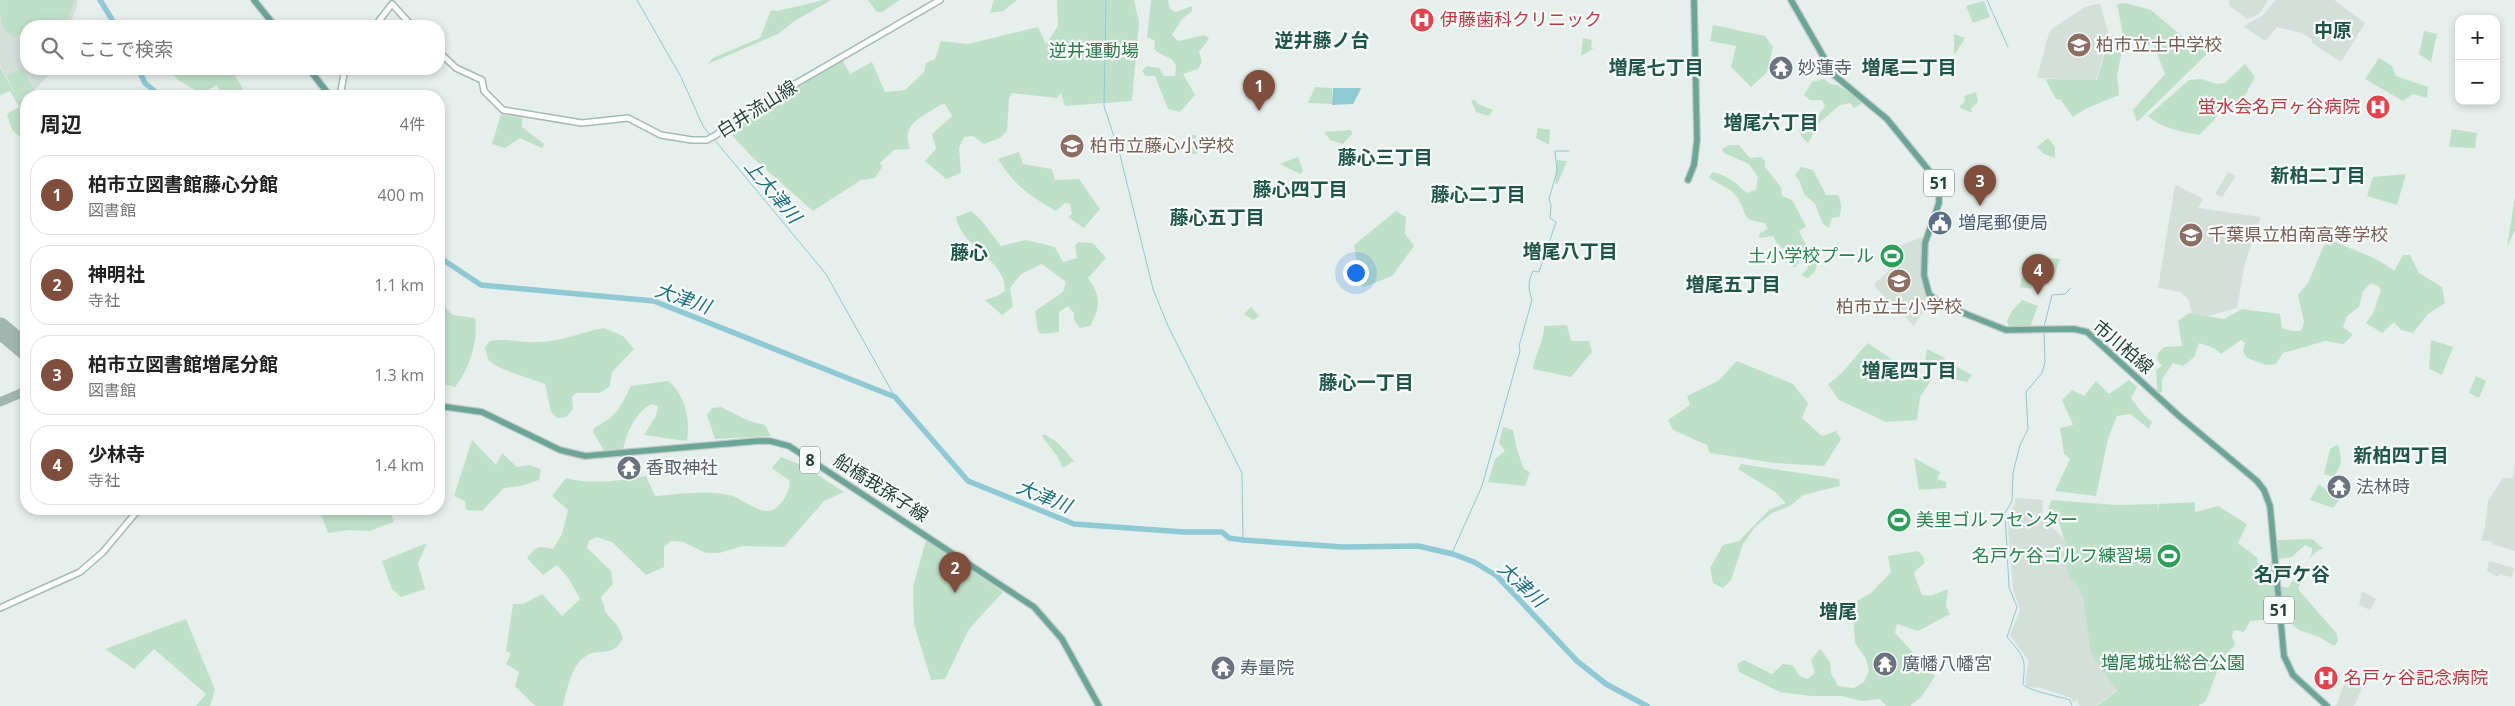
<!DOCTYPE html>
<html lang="ja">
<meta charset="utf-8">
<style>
:root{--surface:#fff;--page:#f6f6f6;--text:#222;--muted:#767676;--line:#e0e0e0;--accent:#804e3d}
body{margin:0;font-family:"Open Sans","Noto Sans JP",sans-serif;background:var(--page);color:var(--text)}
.controls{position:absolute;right:15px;top:15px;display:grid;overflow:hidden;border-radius:10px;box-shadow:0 2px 8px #0003}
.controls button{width:45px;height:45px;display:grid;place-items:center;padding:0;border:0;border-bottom:1px solid var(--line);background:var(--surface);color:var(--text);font:25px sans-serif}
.you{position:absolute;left:1355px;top:272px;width:18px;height:18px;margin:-12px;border:4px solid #fff;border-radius:50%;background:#1a73e8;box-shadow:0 0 0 8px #1a73e833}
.badge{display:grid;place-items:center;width:32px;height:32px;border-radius:50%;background:var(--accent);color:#fff;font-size:16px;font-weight:700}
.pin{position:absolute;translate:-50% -41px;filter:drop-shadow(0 1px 2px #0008)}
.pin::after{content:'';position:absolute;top:26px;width:18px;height:15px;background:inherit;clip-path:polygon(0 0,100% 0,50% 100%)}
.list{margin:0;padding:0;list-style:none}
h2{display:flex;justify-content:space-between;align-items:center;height:65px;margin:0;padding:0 20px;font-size:21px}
h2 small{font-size:16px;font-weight:400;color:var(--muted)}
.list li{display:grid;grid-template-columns:32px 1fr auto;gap:15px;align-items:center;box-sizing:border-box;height:80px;margin:0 10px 10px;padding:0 10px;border:1px solid var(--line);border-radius:20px}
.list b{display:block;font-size:19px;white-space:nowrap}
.list p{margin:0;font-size:16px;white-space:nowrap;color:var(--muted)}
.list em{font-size:16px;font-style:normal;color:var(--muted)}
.icon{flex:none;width:28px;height:28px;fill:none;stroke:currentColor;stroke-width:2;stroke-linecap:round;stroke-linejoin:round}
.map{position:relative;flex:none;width:2515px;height:706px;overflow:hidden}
.search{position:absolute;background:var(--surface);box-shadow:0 2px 8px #0003;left:20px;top:20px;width:425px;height:55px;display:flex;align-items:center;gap:12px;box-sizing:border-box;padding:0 18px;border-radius:20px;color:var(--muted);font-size:19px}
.panel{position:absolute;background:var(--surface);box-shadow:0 2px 8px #0003;left:20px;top:90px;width:425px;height:425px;border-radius:20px}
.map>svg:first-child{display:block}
.built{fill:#d4dfda}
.green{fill:#bfe0c8}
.water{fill:#8ec9d4}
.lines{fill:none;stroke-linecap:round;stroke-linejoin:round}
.stream{stroke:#8ec9d4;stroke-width:1}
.river{stroke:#8ec9d4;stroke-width:5.5}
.taxiway{stroke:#a2b6b0;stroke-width:9}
.runway{stroke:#a2b6b0;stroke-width:21}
.secondary-casing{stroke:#a4bbb3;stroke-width:8}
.primary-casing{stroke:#c2cac8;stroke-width:8}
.secondary{stroke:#fff;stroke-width:5}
.primary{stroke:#6aa596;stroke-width:5.5}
.labels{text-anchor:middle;stroke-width:4.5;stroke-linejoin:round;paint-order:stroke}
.shield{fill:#f7fbf9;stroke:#637a73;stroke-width:1}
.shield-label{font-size:16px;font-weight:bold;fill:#24423a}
.health-label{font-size:18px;fill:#be3a42;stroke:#f7fbf9;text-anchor:start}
.education-label{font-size:18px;fill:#785e54;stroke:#f7fbf9;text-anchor:start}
.park-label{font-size:18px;fill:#2d7a4b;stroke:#f7fbf9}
.worship-label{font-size:18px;fill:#5b616d;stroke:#f7fbf9;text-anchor:start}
.street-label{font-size:18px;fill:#24423a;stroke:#f7fbf9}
.service-label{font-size:18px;fill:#4e5e75;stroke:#f7fbf9;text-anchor:start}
.leisure-label{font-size:18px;fill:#27864d;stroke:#f7fbf9;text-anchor:end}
.neighbourhood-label{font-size:19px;font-weight:bold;fill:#1f5548;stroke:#f7fbf9}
.water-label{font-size:19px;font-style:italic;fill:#1c6f80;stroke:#f7fbf9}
</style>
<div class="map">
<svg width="2515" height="706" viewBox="0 0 2515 706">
<rect width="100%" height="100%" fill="#e6efeb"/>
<!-- built -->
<g class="built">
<path d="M0,0H77V5L72,19V26H26V69H54L32,93L18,100L0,65Z"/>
<path d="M2229,0H2268L2259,14L2247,19L2230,6Z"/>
<path d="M2276,0H2334L2365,23L2341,62L2312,43V39L2302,33L2277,27L2265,41L2243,26L2262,16Z"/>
<path d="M2100,3L2109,36L2096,80L2037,78L2049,33L2053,28L2085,7Z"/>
<path d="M2228,172L2236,176L2222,197L2215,194Z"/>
<path d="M2175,185L2203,199L2198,208L2261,217L2245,263L2237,308L2194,320L2188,299L2181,292L2158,288Z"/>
<path d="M1922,237L1921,275L1926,294L1925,314L1922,313L1914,326L1875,287V283L1893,267L1887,251Z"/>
<path d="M2515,465V551L2492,544L2493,542L2481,540L2485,527L2488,501L2503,478H2513Z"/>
<path d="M2015,498L2043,500L2042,515L2046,522L2068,542L2071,579L2084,595L2091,637L2116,691L2096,706H2080L2077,700L2073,702L2071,698L2042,688L2027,687L2025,682L2029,661L2010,635L2020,610L2013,589L2007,516L2015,504Z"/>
<path d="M2489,561L2514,568L2512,577L2499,574L2498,577L2487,571Z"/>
<path d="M2362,591L2376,599L2370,610L2359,605Z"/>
<path d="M2346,678L2363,686L2354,706H2336Z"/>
</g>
<!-- green -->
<g class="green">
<path d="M0,0H74L69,18L26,26V30L15,37C0,30 0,15 0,0Z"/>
<path d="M824,0H831L793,22L778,34L708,64L713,58L760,38L771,10L777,11Z"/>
<path d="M868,0H900L882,12H877Z"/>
<path d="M994,0H1017L1003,11L990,13Z"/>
<path d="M1057,0H1134L1139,22L1132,101L1065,106L1061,93L1057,98L1012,93L1009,99L1007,131L1000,138L984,144L973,136L964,137L959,148L961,173L946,179L925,161L936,149L932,134L952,116L945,104L940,105C920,119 901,123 910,149L894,150L880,163L882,167L875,178L861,180L813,211L754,159L727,130L760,106L842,59L850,74L872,62L885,92L905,90L924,72L926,63L935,59L941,41L968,44L1038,27L1046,44L1058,26Z"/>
<path d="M1151,0H1168L1170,9L1176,12L1192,6V11L1182,19L1172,35L1178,41L1205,35L1209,39L1199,52L1202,62L1198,69L1183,74L1195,95L1180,112L1168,109L1155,76H1146L1142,71L1147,66L1159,68L1164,76H1175C1180,54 1164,60 1154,49L1155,41L1147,37Z"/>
<path d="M1984,1L1990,17L1973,23L1966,6Z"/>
<path d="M2126,3L2151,10L2183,37L2210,51L2137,122L2133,110L2165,74L2154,46L2124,40L2117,76L2119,95L2087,108L2073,117L2061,100L2056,99L2045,79L2097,80L2109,38L2123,35L2117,4Z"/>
<path d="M1713,25L1765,36L1773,47L1767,72L1751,87L1731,67L1736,46L1710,41Z"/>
<path d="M2424,31L2437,34L2431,62L2419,54Z"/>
<path d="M1954,34L1965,38L1955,54L1954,53Z"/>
<path d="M1583,38L1592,40L1591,47L1594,48L1581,56Z"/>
<path d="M2379,58L2392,66L2396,76L2428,87L2427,98L2413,94L2403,101L2365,79Z"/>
<path d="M2245,64L2255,77L2244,97L2232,108L2223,106L2214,120L2199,135C2181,131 2163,129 2148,116L2189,80L2201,79L2217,84L2225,83Z"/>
<path d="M0,67L18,100L26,97V138L22,139L12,130L7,114L19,107L10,91L0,95Z"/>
<path d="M22,68L33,90L18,100L7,76Z"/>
<path d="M169,69H230L241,85L244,96H225L216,85L202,94L178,80Z"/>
<path d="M1824,79L1830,84L1838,85L1860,100L1861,104L1854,108L1850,103L1840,105L1820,122L1808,143L1801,136L1799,130L1817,118L1825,106L1822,100H1810L1804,95L1812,82Z"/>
<path d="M1315,87L1332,88V104L1308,103Z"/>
<path d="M1976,92L1978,102L1971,108L1972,113L1959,107L1965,101L1964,96Z"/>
<path d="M1475,100L1478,104L1493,110L1489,116L1476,112L1471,101Z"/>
<path d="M501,114L522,118V127L544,144L542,148L520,138L505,148L492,144Z"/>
<path d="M1538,128L1550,130L1549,145L1536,138Z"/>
<path d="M2452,129L2477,133L2475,148L2449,147Z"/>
<path d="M1351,130L1352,134L1343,144L1330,140L1324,132Z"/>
<path d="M1187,135H1196L1197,154H1186Z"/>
<path d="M2048,138L2055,147V158L2044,154L2037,147Z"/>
<path d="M1730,145H1739L1750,158L1762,157L1765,161V167L1781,187L1782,196L1792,200L1806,226L1799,231L1804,242L1818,262L1815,271L1808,278L1801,275L1808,268L1807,259L1804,256L1794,268L1786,252L1776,242L1773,236L1759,238L1760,233L1768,229L1765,223C1739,220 1749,214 1737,197C1730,187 1718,185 1709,177L1713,172C1729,176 1735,183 1747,193L1756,190L1758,177L1749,164L1724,153L1722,149Z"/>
<path d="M1019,152L1023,164L1052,169L1055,180L1079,179L1100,209L1084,228L1068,217L1072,214L1070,204L1065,203L1056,211C1029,195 1015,186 998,159Z"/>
<path d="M1298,157L1303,171L1300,174L1280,164Z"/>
<path d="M1557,160L1567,161L1558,183L1555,184Z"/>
<path d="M1801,167L1813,170L1826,195H1838C1841,202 1843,209 1839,217L1832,218L1829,228L1823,224L1815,204L1804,194L1799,180L1795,175Z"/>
<path d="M2406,174L2397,205L2367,196L2373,177Z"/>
<path d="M2515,196V230L2507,248Z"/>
<path d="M971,211L981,220L1001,246L1026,240L1055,247L1063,262L1077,258L1075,245L1079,242L1093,243L1106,258L1088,278C1101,296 1101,306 1090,326L1080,328L1074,320V313L1068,306L1059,312V332L1042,334L1038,332L1035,311L1063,292L1066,282L1042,264L1021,274L1010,288L1013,307L1002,315L985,300L997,296L1005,291C1006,259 961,248 956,217Z"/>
<path d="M1396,211L1406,217L1405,234L1414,246L1392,276L1364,287L1360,284L1354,245Z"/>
<path d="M2334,241C2354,251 2378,257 2394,271L2403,255H2410L2419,273L2442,287L2445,303L2428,314L2413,333L2401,330L2394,322L2382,333L2366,323L2373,313L2381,290L2378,286L2371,283L2363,291L2359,307L2347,316L2343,327L2353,335L2343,344L2325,341L2283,353L2276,364L2266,365L2247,358L2243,351L2245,343L2241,340L2221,354L2214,348L2199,343L2194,357L2183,366L2173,363L2162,379V392L2157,393L2156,370L2162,366L2157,359L2158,353L2164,347L2182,346L2178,321L2189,313L2224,319L2242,309L2280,314L2282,328L2292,331H2301L2304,322L2298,295L2308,283L2324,245Z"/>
<path d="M2049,258L2060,259L2052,282L2048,274Z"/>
<path d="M2039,272H2044L2047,284L2036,283L2035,285H2032L2031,289L2020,287L2022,276Z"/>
<path d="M2022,300L2038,306L2030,327H2009L2007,321L2012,311Z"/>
<path d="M439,306H444L453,315L475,318C479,340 469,370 455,387L439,383Z"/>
<path d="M1251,307L1259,316L1253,320L1244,314Z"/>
<path d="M1567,325L1571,341H1589L1592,352L1571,377L1533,369C1535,354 1544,341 1544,326Z"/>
<path d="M604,328L623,336L634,349L612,372L610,386L600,393H576L572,397L573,409L566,417L557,418L551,412L545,384C533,379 492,368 488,359C487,356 486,351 485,347L490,341C506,338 521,343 537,342C562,342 580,332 604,328Z"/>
<path d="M2431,340L2453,347L2442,375L2429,369Z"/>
<path d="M1868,343L1916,376L1932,379L1920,397L1917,420L1886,422L1839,400L1828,384C1845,373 1854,357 1868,343Z"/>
<path d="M1927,349L1945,358L1943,364L1954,369L1955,366L1972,375L1967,382L1947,378L1950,370L1930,363L1925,364Z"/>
<path d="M1737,361L1793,384L1808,403L1802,418L1822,436L1836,431L1841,439L1824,466L1774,463L1710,453L1707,445L1673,430L1668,420L1690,405L1687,396L1718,381Z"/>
<path d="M2476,376L2486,381L2479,398L2469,393Z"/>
<path d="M2129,380L2137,387L2131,398L2142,413L2152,422L2149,429L2130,414L2117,416L2108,439L2096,496L2055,491L2070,459L2064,454L2060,428L2073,425L2062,400L2072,390L2084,396L2096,381L2109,394Z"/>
<path d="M668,381C685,394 691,420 687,441L644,435L656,416L658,406L652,404C636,411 625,435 623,452H605L593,432L594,428C617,416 620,408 631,386Z"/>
<path d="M721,407L749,421L765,425L771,436L715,439L707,415L712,408Z"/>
<path d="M1503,427L1513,430L1517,450L1524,469L1530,472L1525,486L1488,482L1495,459L1505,451L1499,443Z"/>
<path d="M1044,434L1057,442L1074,461L1063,468L1057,456L1042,436Z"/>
<path d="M472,440L496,465L502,453L517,467L530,465L541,469L539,480L521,486L504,488L482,511L466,510L465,501L454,496Z"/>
<path d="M2338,444C2342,461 2343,461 2334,477L2324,474L2330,449Z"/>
<path d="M781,457L804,466L844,492L824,501L784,547L743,546L719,553H706L683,542L671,541L664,547V567L646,575L612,542L596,537L589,541L587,548L611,571L613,584L601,597L606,613L617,625L623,638C612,659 600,647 586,656C571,665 567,691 563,706H535L515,686L519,672L506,664L511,653L506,651L513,604H523L542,594L562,616L580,599L569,579L557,565L543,575L527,558C536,546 539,545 553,549L562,534L568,510L552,496L566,478C594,485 619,481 646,476L655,496C681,494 707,489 733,496C743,500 762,515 773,510C782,505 790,491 790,481L772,468Z"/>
<path d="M1914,458L1940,472L1937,479L1946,482V488L1919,490Z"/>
<path d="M1741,464L1839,479L1840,486L1803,495L1790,506L1772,513L1755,527L1743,544L1731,580L1723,588L1713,583L1710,568L1723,545L1739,541L1769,510L1786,503L1775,492L1738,469Z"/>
<path d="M2319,484L2339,500L2333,508L2310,500Z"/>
<path d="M2051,500L2116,505L2158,504L2157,511L2159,504L2195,502V512L2218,506L2247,524L2238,543L2258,558L2257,563L2275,565L2276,585L2288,588C2295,575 2313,563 2312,548L2305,545L2292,557L2278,559V540L2312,539L2323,548C2304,557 2306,572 2298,589L2337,634L2338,641L2334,646L2319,637L2299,630L2276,610L2263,620L2250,621L2244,632L2234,630L2232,636L2235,645L2222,658L2206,701L2198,706H2097L2117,691L2091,653L2083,597L2078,587L2070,579L2066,564L2068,550L2059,523L2052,522L2055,520L2047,514Z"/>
<path d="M319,509H389L394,522L369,531L349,530L328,533Z"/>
<path d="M926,540L1003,592L969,629L945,679L931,680L914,624L913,587Z"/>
<path d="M427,543L418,563L425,589L401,597L392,589L382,561Z"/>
<path d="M1918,551L1924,558V564L1916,570L1914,574L1922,595L1931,596L1948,589L1946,606L1950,614L1918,631L1897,624L1895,633L1935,676L1922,696L1910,706H1886L1880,699L1862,701L1841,696H1811L1780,692L1739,672L1737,664L1744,660L1772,674L1783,664L1792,665L1800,676L1807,679L1815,673L1811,660L1820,649L1830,662L1831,673L1838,686L1854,688L1864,682L1869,671L1866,659L1855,643L1852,604L1871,593L1891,572L1888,556Z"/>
<path d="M186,619L215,690L210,706H196L206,694L154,649L134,669L105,649Z"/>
</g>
<!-- water -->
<path class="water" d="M1333,88H1360L1361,89L1353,104L1332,105Z"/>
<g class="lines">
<!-- stream -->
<g class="stream">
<path d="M637,0L681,77L703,126L710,135"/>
<path d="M1106,0L1104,106L1120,155L1153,289L1168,326L1242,473L1243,540"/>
<path d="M1987,0L2008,47"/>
<path d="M713,138L826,274L895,397"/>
<path d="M2044,327L2052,295L2065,294L2071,288"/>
<path d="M2044,331L2045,362L2042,373L2026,392L2028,429L2020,445L2013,473L2012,501L2005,513L2009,587L2017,607L2007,637C2024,657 2026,657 2023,684C2028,691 2058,696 2070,700L2072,706"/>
<path d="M1452,553L1482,486L1520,351L1519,346L1532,300C1528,289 1528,281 1533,271L1539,272L1556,222L1550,218L1551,205L1549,199L1557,171L1555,151H1569"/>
</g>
<!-- river -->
<g class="river">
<path d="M100,0L116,26"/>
<path d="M138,69L145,83L160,96"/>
<path d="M439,257L481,285L654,301L895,397L968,481L1074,524L1184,532H1222L1229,538L1243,540L1343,547L1418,546L1453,554L1474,562L1497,576L1577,661L1606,684L1647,706"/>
</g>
<!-- taxiway -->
<path class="taxiway" d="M0,402L26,391"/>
<!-- runway -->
<path class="runway" d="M0,328L26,350"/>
<defs>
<g id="secondary">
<path d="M375,26L392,4L412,26"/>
<path d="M439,52L456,68L482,80L484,91L503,110L582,123L628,118L661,135L692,140H707L716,135L738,117L940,0"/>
<path d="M340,96L345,69"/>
<path d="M0,608L80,572L103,552L139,509"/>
</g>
<g id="primary">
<path d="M254,0L275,26"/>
<path d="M1791,0L1834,75L1887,119L1939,183V203L1925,243L1924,275L1929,294L1941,304L2006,330L2074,329L2087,332L2179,416L2257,481L2264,490L2270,506L2284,656L2293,675L2327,706"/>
<path d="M309,69L330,96"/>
<path d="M1688,180L1694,165L1697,140L1694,0"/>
<path d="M439,406L482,412L560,450L585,456L758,441H770L789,446L1034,607L1062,639L1099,706"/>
</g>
</defs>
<!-- secondary casing -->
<use href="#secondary" class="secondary-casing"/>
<!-- primary casing -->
<use href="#primary" class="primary-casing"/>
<!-- secondary -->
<use href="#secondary" class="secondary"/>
<!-- primary -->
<use href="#primary" class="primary"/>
</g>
<!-- icons -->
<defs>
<symbol id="hospital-disc" viewBox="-11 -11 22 22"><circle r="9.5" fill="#e0444e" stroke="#f7fbf9"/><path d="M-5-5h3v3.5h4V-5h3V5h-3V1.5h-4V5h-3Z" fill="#fff"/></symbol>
<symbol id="school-disc" viewBox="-11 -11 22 22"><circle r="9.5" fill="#8d6e63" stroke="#f7fbf9"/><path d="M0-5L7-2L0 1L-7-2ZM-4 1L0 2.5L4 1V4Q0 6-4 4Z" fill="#fff"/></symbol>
<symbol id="temple-disc" viewBox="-11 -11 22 22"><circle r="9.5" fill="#6b7280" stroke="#f7fbf9"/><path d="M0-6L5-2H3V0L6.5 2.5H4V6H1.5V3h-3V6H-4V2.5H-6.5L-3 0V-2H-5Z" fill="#fff"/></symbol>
<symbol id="civic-disc" viewBox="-11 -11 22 22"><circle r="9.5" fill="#5c6f8a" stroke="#f7fbf9"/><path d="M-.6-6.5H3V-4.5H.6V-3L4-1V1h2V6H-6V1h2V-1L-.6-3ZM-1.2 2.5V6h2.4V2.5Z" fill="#fff"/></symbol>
<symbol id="stadium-disc" viewBox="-11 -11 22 22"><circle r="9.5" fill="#2e9e5b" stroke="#f7fbf9"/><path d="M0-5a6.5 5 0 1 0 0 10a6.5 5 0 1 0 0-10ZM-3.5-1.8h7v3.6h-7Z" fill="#fff"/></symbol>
</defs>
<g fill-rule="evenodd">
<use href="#hospital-disc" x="1408" y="6" width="28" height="28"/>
<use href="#school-disc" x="2065" y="31" width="28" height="28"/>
<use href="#temple-disc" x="1767" y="54" width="28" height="28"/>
<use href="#hospital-disc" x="2364" y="93" width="28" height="28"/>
<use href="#school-disc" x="1058" y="132" width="28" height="28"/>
<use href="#civic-disc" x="1926" y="209" width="28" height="28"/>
<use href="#school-disc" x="2177" y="221" width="28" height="28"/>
<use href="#stadium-disc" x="1878" y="242" width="28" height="28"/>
<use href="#school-disc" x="1885" y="267" width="28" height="28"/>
<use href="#temple-disc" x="615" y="454" width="28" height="28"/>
<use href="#temple-disc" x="2325" y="473" width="28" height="28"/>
<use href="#stadium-disc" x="1885" y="506" width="28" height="28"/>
<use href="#stadium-disc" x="2155" y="542" width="28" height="28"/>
<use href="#temple-disc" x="1871" y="650" width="28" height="28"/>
<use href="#temple-disc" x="1209" y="654" width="28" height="28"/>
<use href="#hospital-disc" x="2312" y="664" width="28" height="28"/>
</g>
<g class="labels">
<!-- shield labels -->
<g class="shield">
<rect x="1924" y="169.5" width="30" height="27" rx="4"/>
<rect x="800" y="446.5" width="20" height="27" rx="4"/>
<rect x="2264" y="596.5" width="30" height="27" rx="4"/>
</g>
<g class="shield-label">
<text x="1939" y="189">51</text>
<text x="810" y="466">8</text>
<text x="2279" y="616">51</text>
</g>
<!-- health labels -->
<g class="health-label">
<text x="1440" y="26">伊藤歯科クリニック</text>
<text x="2360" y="113" text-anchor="end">蛍水会名戸ヶ谷病院</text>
<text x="2344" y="684">名戸ヶ谷記念病院</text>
</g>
<!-- education labels -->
<g class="education-label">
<text x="2096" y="51">柏市立土中学校</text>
<text x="1090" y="152">柏市立藤心小学校</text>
<text x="2208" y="241">千葉県立柏南高等学校</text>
<text x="1899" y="313" text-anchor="middle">柏市立土小学校</text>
</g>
<!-- park labels -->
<g class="park-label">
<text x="1094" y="57">逆井運動場</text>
<text x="2173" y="669">増尾城址総合公園</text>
</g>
<!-- worship labels -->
<g class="worship-label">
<text x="1798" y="74">妙蓮寺</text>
<text x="646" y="474">香取神社</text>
<text x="2356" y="493">法林時</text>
<text x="1902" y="670">廣幡八幡宮</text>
<text x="1240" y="674">寿量院</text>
</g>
<!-- street labels -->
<g class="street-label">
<text transform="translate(757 109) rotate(-32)" y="6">白井流山線</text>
<text transform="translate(2123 347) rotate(40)" y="6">市川柏線</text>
<text transform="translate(881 488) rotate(33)" y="6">船橋我孫子線</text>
</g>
<!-- service labels -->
<g class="service-label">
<text x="1958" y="229">増尾郵便局</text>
</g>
<!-- leisure labels -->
<g class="leisure-label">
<text x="1874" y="262">土小学校プール</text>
<text x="1916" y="526" text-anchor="start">美里ゴルフセンター</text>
<text x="2152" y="562">名戸ケ谷ゴルフ練習場</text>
</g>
<!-- neighbourhood labels -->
<g class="neighbourhood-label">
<text x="2333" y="37">中原</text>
<text x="1322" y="47">逆井藤ノ台</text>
<text x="1656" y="74">増尾七丁目</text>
<text x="1909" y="74">増尾二丁目</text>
<text x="1771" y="129">増尾六丁目</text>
<text x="1385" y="164">藤心三丁目</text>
<text x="2318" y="182">新柏二丁目</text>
<text x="1300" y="196">藤心四丁目</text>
<text x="1478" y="201">藤心二丁目</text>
<text x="1217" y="224">藤心五丁目</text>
<text x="1570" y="258">増尾八丁目</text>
<text x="969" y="259">藤心</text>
<text x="1733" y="291">増尾五丁目</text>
<text x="1909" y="377">増尾四丁目</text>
<text x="1366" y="389">藤心一丁目</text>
<text x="2401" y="462">新柏四丁目</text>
<text x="2292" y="581">名戸ケ谷</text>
<text x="1838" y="618">増尾</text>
</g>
<!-- water labels -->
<g class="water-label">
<text transform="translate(773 191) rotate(50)" y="7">上大津川</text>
<text transform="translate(683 298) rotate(19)" y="7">大津川</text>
<text transform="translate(1044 496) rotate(22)" y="7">大津川</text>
<text transform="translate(1522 584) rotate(43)" y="7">大津川</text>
</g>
</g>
</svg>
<div class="controls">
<button>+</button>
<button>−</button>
</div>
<div class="you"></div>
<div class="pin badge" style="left:1259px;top:111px">1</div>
<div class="pin badge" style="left:955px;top:593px">2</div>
<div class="pin badge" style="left:1980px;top:206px">3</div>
<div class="pin badge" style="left:2038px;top:295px">4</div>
<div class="search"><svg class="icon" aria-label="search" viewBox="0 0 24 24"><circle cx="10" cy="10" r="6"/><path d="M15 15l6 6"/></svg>ここで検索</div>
<section class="panel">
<h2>周辺<small>4件</small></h2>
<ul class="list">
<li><span class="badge">1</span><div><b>柏市立図書館藤心分館</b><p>図書館</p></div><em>400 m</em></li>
<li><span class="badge">2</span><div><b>神明社</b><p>寺社</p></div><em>1.1 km</em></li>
<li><span class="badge">3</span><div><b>柏市立図書館増尾分館</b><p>図書館</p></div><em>1.3 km</em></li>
<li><span class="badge">4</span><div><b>少林寺</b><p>寺社</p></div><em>1.4 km</em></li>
</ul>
</section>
</div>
